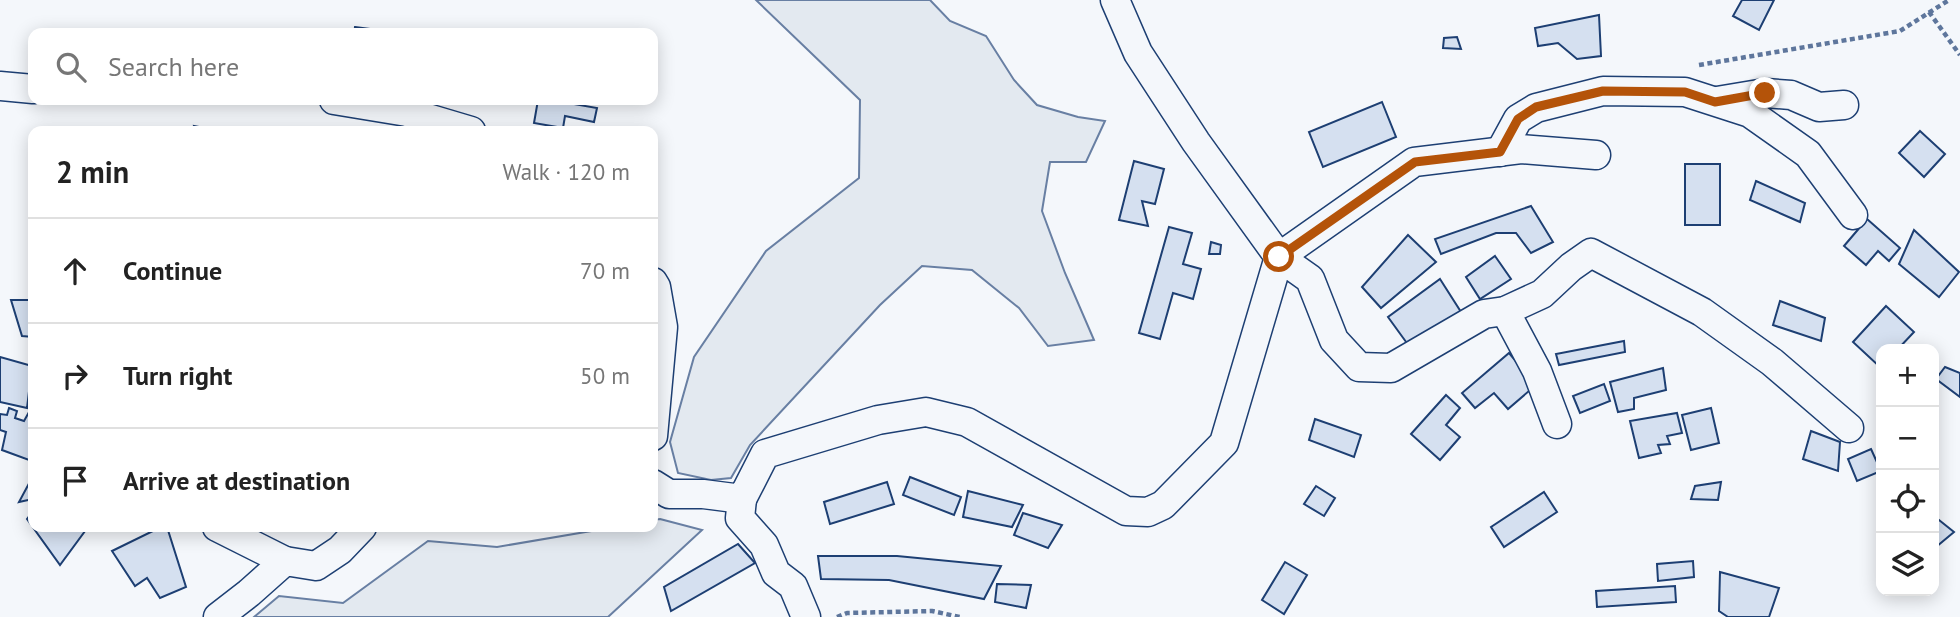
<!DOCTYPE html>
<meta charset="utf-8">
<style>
:root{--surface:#fff;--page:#f6f6f6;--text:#222;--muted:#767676;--line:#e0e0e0}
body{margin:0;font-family:"PT Sans",sans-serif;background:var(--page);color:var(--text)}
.controls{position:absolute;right:21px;bottom:21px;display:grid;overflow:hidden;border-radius:14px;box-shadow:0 4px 18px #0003}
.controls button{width:63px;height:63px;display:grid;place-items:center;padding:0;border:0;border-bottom:2px solid var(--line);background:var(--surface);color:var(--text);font:35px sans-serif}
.stop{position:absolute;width:21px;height:21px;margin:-16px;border:5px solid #b45309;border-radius:50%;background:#fff}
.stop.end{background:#b45309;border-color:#fff;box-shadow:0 2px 7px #0008}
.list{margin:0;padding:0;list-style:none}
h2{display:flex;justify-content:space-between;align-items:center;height:91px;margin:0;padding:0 28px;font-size:30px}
h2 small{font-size:23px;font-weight:400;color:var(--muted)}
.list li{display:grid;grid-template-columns:46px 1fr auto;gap:21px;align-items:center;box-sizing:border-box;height:105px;padding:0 28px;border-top:2px solid var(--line)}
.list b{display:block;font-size:26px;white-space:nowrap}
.list em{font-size:23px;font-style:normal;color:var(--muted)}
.icon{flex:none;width:38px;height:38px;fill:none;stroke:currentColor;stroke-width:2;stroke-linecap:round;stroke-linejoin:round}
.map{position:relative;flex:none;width:1960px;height:617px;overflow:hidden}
.search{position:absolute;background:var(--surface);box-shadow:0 4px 18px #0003;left:28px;top:28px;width:630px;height:77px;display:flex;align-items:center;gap:18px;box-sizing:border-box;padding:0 24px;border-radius:14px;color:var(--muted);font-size:26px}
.panel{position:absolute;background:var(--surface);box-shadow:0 4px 18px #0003;left:28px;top:126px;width:630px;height:406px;border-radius:14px}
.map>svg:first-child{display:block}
.green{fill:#e3e9f0;stroke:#687fa3;stroke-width:2}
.building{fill:#d5e0f0;stroke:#1d3f73;stroke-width:2}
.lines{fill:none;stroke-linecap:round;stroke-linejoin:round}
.minor-casing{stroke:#1d3f73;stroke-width:31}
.path{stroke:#5e769c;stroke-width:4.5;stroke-dasharray:5 3.5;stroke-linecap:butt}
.minor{stroke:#f4f7fb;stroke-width:28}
.route{stroke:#b45309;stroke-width:9}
</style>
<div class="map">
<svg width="1960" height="617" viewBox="0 0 1960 617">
<rect width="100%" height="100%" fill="#f4f7fb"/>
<!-- green -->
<g class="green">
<path d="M756,0H930L950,21L986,36L1014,80L1037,105L1078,117L1105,121L1086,162H1050L1042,211L1065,273L1094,340L1048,346L1019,308L972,270L922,266L880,305L750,445L731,478L711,480L678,473L670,442L694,357L766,251L859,178L860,100Z"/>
<path d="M660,519L702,530L608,617H254L279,596L343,603L428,541L497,547L615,527H653V520Z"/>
</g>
<!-- building -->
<g class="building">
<path d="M1742,0H1774L1759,30L1733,16Z"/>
<path d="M1599,15L1601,56L1577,59L1558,43L1538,46L1535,28Z"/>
<path d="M355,27L371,29L370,33H354Z"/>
<path d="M1457,37L1461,49L1443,48L1444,38Z"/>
<path d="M538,100H562V102L597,108L594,122L565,116L563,128L534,123Z"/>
<path d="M1382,102L1396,137L1323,167L1309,132Z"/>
<path d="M194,126L219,131H195Z"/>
<path d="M1920,131L1945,154L1924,177L1899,153Z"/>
<path d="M1134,161L1164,169L1155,204L1142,201L1148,226L1119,220Z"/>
<rect x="1685" y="164" width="35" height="61"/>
<path d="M1756,181L1805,203L1800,222L1750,200Z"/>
<path d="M1531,206L1553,242L1531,253L1516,233H1496L1441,254L1435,239Z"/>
<path d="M1867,219L1900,248L1889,261L1878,251L1866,265L1844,246Z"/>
<path d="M1169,227L1192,233L1183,264L1201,269L1193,299L1173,293L1160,339L1139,333Z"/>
<path d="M1914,230L1959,272L1939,297L1899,264Z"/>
<path d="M1408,235L1436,262L1381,308L1362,287Z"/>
<path d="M1211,242L1221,245L1220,254H1209Z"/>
<path d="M1495,256L1511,279L1480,299L1466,277Z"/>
<path d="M1440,279L1461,312L1409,346L1388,317Z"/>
<path d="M11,300H33V337L22,336Z"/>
<path d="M1780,301L1825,318L1821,341L1773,325Z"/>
<path d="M1886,306L1914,332L1898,349H1881V368L1853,342Z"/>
<path d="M1624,341L1625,352L1559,365L1556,354Z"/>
<path d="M1509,353L1536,385L1508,409L1494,393L1475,408L1462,393Z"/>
<path d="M0,357L32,366L27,408L0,402Z"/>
<path d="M1945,367L1960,373V397L1936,379Z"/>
<path d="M1663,368L1666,390L1634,398V409L1618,412L1610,382Z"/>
<path d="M1604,384L1610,401L1580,413L1573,396Z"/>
<path d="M1446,395L1460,408L1446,425L1460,437L1440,460L1411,434Z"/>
<path d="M9,408L17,411L15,418L24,421L29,412L33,414V448L29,460L2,450L6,432L0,430V414L7,415Z"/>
<path d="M1711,408L1719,443L1691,450L1682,415Z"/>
<path d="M1677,413L1682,433L1667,436L1670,444L1658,445L1661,453L1639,458L1630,421Z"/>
<path d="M1315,419L1361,435L1354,457L1309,440Z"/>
<path d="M1811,431L1840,442L1838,471L1803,459Z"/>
<path d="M1871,449L1881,471L1857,481L1848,459Z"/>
<path d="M33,476V499L19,502Z"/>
<path d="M910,477L961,497L954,515L903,495Z"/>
<path d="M887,482L894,504L830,524L824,502Z"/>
<path d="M1721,482L1718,500L1691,499L1695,486Z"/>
<path d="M1316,486L1335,498L1324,516L1304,504Z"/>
<path d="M968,491L1023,505L1012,527L963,517Z"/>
<path d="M1544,492L1557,512L1504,547L1491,527Z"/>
<path d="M33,511V527H88L60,565L27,519Z"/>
<path d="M1023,513L1062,525L1048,548L1014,535Z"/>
<path d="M1934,516L1954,532L1936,547L1934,544Z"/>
<path d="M161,527H167L186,587L160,598L147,578L135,586L112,551Z"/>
<path d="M738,544L755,563L671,611L664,587Z"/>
<path d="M818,556H897L1001,566L984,599L889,580L821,579Z"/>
<path d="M1693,561L1694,577L1658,581L1657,564Z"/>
<path d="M1285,562L1307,575L1284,614L1262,600Z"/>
<path d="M1720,572L1779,588L1769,617H1728L1719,611Z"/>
<path d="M997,584L1031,585L1026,608L995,602Z"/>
<path d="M1675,586L1676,602L1597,607L1596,591Z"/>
</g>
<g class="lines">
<defs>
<g id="minor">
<path d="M1115,0L1138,53L1196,142L1279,257L1414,162L1521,149L1596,155"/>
<path d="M0,86L33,89"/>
<path d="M334,100L407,112L471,131"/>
<path d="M1717,101L1765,93L1791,95L1819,107L1844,105"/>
<path d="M1500,152L1518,119L1536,108L1603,91L1685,92L1750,113L1808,154L1853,215"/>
<path d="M653,282L656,287L663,327L653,436"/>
<path d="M1505,311L1537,371L1557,424"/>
<path d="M653,484L669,494H703L742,499L765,454L878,420L926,412L967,422L1126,511L1148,512L1163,505L1224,443L1279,257L1310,279L1334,340L1359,367L1391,368L1484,314L1505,311L1542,294L1571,267L1591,253L1702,312L1772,362L1849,428"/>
<path d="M742,499L740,518L764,545L776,573L793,586L806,617"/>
<path d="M217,527L285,561"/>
<path d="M218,617L249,593L285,561L316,566L340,550L362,527"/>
</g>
</defs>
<!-- minor casing -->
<use href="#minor" class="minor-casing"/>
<!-- path -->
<g class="path">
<path d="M1929,12L1960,55"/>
<path d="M1699,65L1900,31L1949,0"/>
<path d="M837,617L847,613L932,611L960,617"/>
</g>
<!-- minor -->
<use href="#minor" class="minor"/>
</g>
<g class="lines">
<!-- route -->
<path class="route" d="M1279,257L1415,162L1500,152L1518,119L1536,107L1603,91L1685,92L1715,102L1765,93"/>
</g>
</svg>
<div class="controls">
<button>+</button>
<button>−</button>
<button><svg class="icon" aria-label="locate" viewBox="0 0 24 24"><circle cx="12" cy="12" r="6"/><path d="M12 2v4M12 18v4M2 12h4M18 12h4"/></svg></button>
<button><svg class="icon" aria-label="layers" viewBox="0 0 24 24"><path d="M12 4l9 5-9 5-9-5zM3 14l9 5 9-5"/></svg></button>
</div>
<div class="stop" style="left:1279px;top:257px"></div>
<div class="stop end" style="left:1765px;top:93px"></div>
<div class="search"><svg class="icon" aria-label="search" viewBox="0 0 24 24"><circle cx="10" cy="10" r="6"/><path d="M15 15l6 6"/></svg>Search here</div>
<section class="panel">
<h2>2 min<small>Walk · 120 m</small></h2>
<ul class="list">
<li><svg class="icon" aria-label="ahead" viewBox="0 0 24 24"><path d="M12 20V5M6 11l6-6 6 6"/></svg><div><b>Continue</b></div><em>70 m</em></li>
<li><svg class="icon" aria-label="right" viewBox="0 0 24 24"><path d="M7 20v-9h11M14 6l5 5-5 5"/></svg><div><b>Turn right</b></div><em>50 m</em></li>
<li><svg class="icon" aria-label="arrive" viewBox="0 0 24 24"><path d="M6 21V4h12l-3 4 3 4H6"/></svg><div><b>Arrive at destination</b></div></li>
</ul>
</section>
</div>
